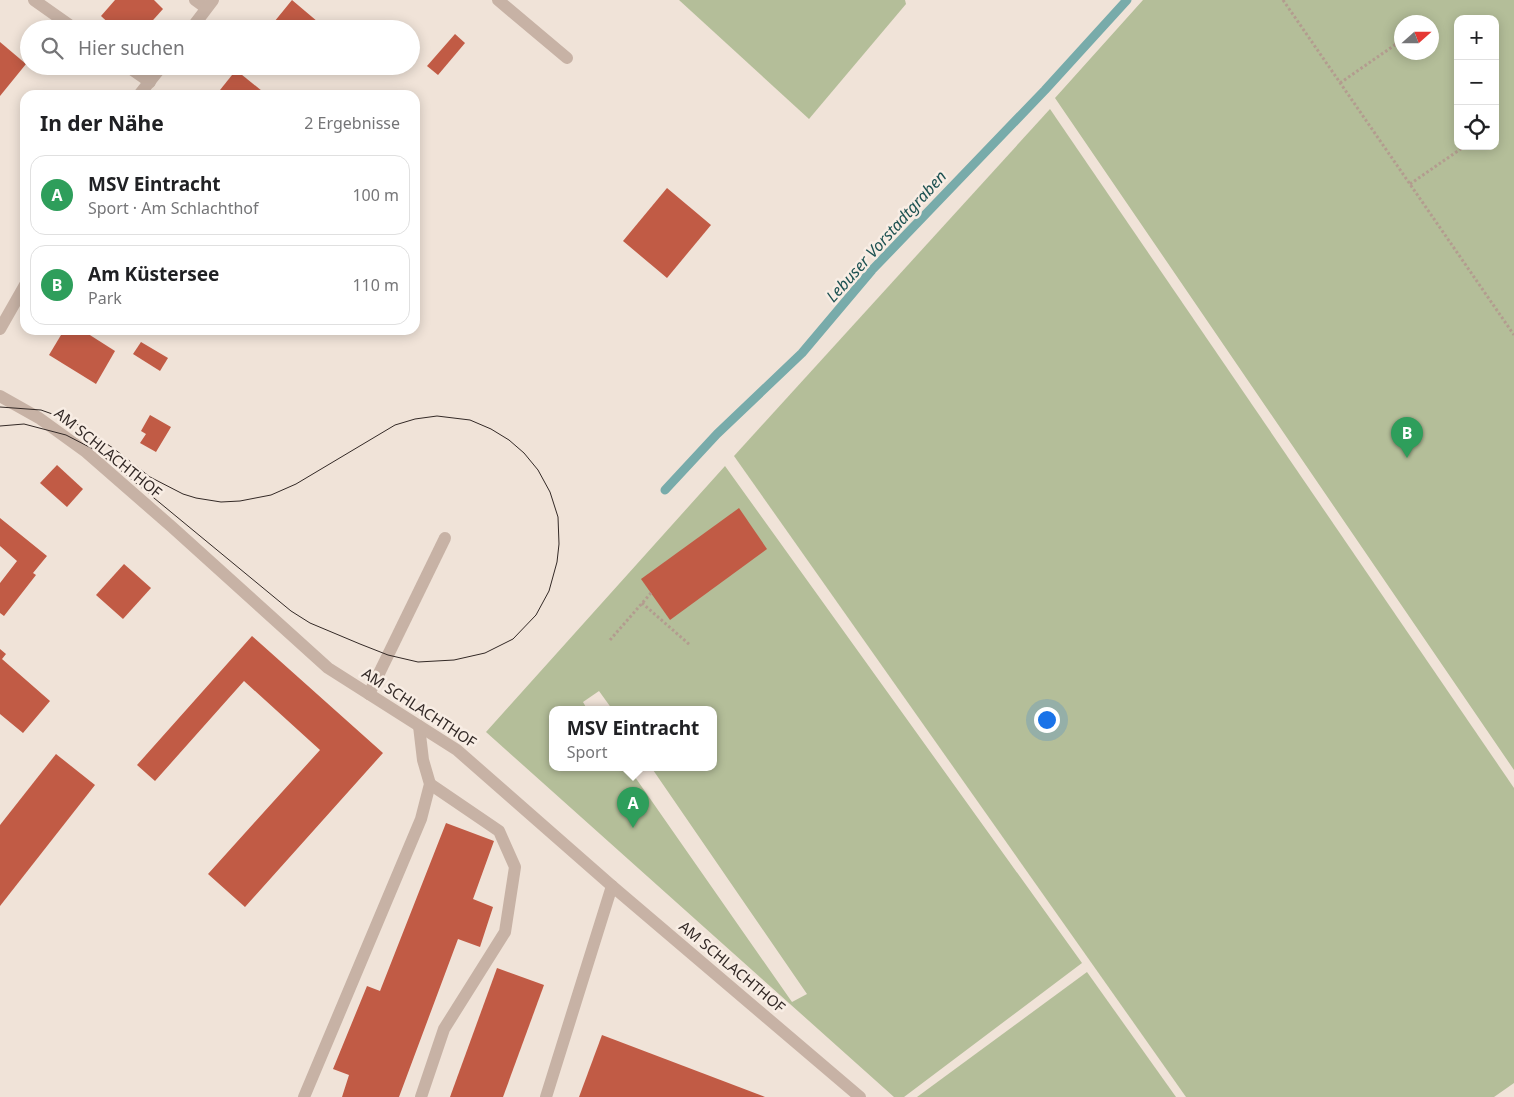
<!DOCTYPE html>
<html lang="de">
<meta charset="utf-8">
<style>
:root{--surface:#fff;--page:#f2f2f2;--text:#202124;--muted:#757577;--line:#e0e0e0;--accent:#db2777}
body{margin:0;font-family:"Noto Sans",sans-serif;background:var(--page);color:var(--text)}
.controls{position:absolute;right:15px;top:15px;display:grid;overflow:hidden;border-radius:10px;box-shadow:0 2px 12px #0003}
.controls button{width:45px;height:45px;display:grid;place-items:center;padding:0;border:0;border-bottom:1px solid var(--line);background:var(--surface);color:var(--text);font:25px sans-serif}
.compass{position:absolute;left:1394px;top:15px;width:45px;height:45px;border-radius:50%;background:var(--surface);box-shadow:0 2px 12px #0003;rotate:69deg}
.you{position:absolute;left:1046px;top:719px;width:18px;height:18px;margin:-12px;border:4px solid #fff;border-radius:50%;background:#1a73e8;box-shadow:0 0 0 8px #1a73e833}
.badge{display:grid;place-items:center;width:32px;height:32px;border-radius:50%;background:var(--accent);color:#fff;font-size:16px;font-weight:700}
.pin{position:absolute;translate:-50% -41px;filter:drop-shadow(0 1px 2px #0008)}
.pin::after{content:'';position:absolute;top:26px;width:18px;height:15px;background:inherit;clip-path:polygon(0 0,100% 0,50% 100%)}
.popup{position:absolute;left:549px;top:706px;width:168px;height:65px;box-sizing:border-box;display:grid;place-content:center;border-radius:10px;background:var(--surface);filter:drop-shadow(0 1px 4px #0005);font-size:16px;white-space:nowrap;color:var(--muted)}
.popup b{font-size:19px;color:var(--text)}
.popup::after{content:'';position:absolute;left:50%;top:100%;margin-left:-10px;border:10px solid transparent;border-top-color:var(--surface)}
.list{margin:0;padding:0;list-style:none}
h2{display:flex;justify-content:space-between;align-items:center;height:65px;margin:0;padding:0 20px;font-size:21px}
h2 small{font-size:16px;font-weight:400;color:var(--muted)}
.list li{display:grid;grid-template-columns:32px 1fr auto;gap:15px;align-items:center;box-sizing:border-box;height:80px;margin:0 10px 10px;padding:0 10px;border:1px solid var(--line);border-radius:15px}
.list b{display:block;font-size:19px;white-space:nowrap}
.list p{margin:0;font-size:16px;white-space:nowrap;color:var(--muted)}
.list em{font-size:16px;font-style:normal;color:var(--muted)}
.icon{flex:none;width:28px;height:28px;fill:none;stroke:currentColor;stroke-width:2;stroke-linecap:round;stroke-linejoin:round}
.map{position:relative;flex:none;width:1514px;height:1097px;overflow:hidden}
.search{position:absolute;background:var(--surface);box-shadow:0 2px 12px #0003;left:20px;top:20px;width:400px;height:55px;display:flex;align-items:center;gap:12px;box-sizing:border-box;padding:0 18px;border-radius:28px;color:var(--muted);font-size:19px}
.panel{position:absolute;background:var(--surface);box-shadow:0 2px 12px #0003;left:20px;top:90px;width:400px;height:245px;border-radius:15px}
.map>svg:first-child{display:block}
.green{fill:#b4be99;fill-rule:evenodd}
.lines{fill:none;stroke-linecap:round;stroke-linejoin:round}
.stream{stroke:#78abaa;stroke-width:9}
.building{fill:#c15b45}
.path{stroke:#b39c8f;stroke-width:3;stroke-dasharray:2.5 2.5;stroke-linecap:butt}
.service{stroke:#c7b2a5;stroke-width:12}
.minor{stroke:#c7b2a5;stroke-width:12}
.tram{stroke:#332926;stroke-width:1}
.labels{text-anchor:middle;stroke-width:5;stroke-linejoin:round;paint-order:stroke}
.street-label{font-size:15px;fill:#332926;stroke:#f8ede4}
.water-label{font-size:16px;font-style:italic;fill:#1d5252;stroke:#f8ede4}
</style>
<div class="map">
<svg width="1514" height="1097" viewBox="0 0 1514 1097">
<rect width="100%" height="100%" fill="#f0e3d8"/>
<!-- green -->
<g class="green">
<path d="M679,0H905L906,4L809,119Z"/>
<path d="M1143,0H1514V770L1055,98ZM1458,19H1495V146H1458ZM1432,22V52H1402V22Z"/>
<path d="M1050,109L1514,788V1083L1494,1097H1186L734,456Z"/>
<path d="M725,466L1082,963L904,1097H894L486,732ZM599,691L612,709H713V767H651L807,994L792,1002L628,767H553V709H587L583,702Z"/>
<path d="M1087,972L1176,1097H917Z"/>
</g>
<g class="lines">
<!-- stream -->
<path class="stream" d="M665,490L717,434L802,353L872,270L1045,90L1127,0"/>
</g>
<!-- building -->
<g class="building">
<path d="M115,0H154L163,9L145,29H115L101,16Z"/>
<path d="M292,0L318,22L327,29H272L270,27Z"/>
<path d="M455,34L465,43L438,75L427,66Z"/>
<path d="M0,42L26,64L0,96Z"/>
<path d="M236,70L267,95H216Z"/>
<path d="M667,188L711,225L667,278L623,241Z"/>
<path d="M64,330H82L115,351L96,384L49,355Z"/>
<path d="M141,342L168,358L160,371L133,354Z"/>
<path d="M150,415L171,427L156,452L140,443L146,434L141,431Z"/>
<path d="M57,465L83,489L67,507L40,483Z"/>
<path d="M739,508L767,549L670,620L641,579Z"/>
<path d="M0,518L47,556L33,573L36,575L4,616L0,613V583L17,561L0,546Z"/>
<path d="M124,564L151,588L123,619L96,595Z"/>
<path d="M252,636L383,753L245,907L208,874L320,750L244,681L155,781L137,765Z"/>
<path d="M0,649L6,654L2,659L50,701L23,733L0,714Z"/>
<path d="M56,754L95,785L0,906V825Z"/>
<path d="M446,823L494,841L473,899L493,907L480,947L458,939L399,1097H342L349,1075L333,1069L367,986L380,991Z"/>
<path d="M497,968L544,985L503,1097H450Z"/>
<path d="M602,1035L765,1097H579Z"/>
</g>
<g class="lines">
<!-- path -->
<g class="path">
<path d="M1283,0L1514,335"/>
<path d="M1340,83L1402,40"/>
<path d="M1495,125H1496"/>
<path d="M1410,184L1465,146"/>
<path d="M642,603L690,645"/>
<path d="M610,640L651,593"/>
</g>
<!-- service -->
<g class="service">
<path d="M195,0L206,8"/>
<path d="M498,0L567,58"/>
<path d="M369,694L445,538"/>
<path d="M304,1097L421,819L430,784L423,760L419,726"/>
<path d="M421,1097L444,1029L505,932L515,867L499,831L430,784"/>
<path d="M546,1097L612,886"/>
</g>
<!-- minor -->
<g class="minor">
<path d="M34,0L75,29"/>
<path d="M191,29L213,0"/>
<path d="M127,66L150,82"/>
<path d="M139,95L162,66"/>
<path d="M0,329L25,285"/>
<path d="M0,396L39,418L86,452L172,527L328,668L457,750L612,886L860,1097"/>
</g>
<!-- tram -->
<path class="tram" d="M0,407L41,410L72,421L113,448L150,477L183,494L196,498L221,502L240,501L271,495L296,484L395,425L415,419L437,416L470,420L491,429L509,440L524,453L538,470L550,492L558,517L559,544L557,562L549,591L536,615L513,639L485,653L454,660L418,662L388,655L360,644L310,623L291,611L97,451L66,435L24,424L0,426"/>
</g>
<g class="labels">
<!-- street labels -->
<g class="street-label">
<text transform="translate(108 453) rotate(39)" y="5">AM SCHLACHTHOF</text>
<text transform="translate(419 708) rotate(33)" y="5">AM SCHLACHTHOF</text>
<text transform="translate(732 967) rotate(40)" y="5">AM SCHLACHTHOF</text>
</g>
<!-- water labels -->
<g class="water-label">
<text transform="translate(886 236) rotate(-48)" y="6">Lebuser Vorstadtgraben</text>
</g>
</g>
</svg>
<div class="controls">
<button>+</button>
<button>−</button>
<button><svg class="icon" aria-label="locate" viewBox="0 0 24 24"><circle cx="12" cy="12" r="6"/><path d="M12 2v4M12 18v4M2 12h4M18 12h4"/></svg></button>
</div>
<svg class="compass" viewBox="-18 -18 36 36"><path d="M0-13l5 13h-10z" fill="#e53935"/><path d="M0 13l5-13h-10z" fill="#757577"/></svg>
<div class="you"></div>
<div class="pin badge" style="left:633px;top:828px;background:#2e9e5b">A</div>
<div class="popup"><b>MSV Eintracht</b>Sport</div>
<div class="pin badge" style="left:1407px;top:458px;background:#2e9e5b">B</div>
<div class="search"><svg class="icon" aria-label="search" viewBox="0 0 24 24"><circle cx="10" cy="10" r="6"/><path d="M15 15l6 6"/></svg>Hier suchen</div>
<section class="panel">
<h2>In der Nähe<small>2 Ergebnisse</small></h2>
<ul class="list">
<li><span class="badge" style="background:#2e9e5b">A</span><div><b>MSV Eintracht</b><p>Sport · Am Schlachthof</p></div><em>100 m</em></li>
<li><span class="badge" style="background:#2e9e5b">B</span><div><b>Am Küstersee</b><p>Park</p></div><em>110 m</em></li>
</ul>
</section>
</div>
